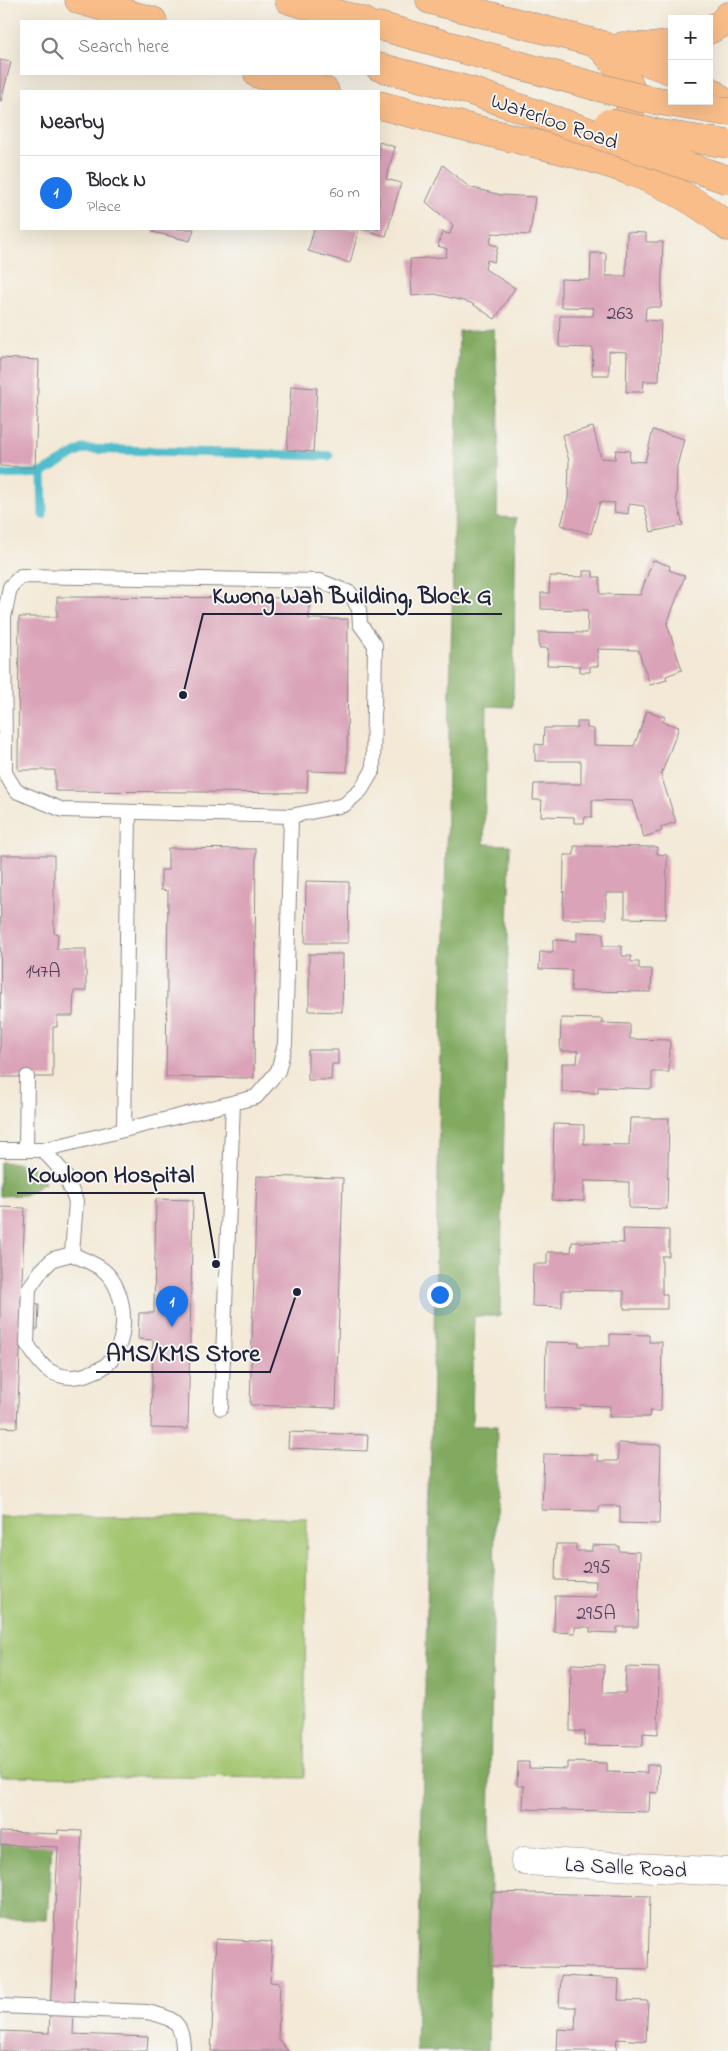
<!DOCTYPE html>
<meta charset="utf-8">
<style>
:root{--surface:#fff;--page:#f7f7f7;--text:#2b2b33;--muted:#7c7c81;--line:#e1e1e2;--accent:#1a73e8}
body{margin:0;font-family:"Indie Flower",sans-serif;background:var(--page);color:var(--text)}
.controls{position:absolute;right:15px;top:15px;display:grid;overflow:hidden;border-radius:0px;box-shadow:0 5px 20px #0002}
.controls button{width:45px;height:45px;display:grid;place-items:center;padding:0;border:0;border-bottom:1px solid var(--line);background:var(--surface);color:var(--text);font:25px sans-serif}
.you{position:absolute;left:439px;top:1294px;width:18px;height:18px;margin:-12px;border:4px solid #fff;border-radius:50%;background:#1a73e8;box-shadow:0 0 0 8px #1a73e833}
.badge{display:grid;place-items:center;width:32px;height:32px;border-radius:50%;background:var(--accent);color:#fff;font-size:16px;font-weight:700}
.pin{position:absolute;translate:-50% -41px;filter:drop-shadow(0 1px 2px #0008)}
.pin::after{content:'';position:absolute;top:26px;width:18px;height:15px;background:inherit;clip-path:polygon(0 0,100% 0,50% 100%)}
.list{margin:0;padding:0;list-style:none}
h2{display:flex;justify-content:space-between;align-items:center;height:65px;margin:0;padding:0 20px;font-size:21px}
h2 small{font-size:16px;font-weight:400;color:var(--muted)}
.list li{display:grid;grid-template-columns:32px 1fr auto;gap:15px;align-items:center;box-sizing:border-box;height:75px;padding:0 20px;border-top:1px solid var(--line)}
.list b{display:block;font-size:19px;white-space:nowrap}
.list p{margin:0;font-size:16px;white-space:nowrap;color:var(--muted)}
.list em{font-size:16px;font-style:normal;color:var(--muted)}
.icon{flex:none;width:28px;height:28px;fill:none;stroke:currentColor;stroke-width:2;stroke-linecap:round;stroke-linejoin:round}
.map{position:relative;flex:none;width:728px;height:2051px;overflow:hidden}
.search{position:absolute;background:var(--surface);box-shadow:0 5px 20px #0002;left:20px;top:20px;width:360px;height:55px;display:flex;align-items:center;gap:12px;box-sizing:border-box;padding:0 18px;border-radius:0px;color:var(--muted);font-size:19px}
.panel{position:absolute;background:var(--surface);box-shadow:0 5px 20px #0002;left:20px;top:90px;width:360px;height:140px;border-radius:0px}
.map>svg:first-child{display:block}
.green{fill:#a2c56e;stroke:#627454}
.forest{fill:#81aa61;stroke:#52664e}
.lines{fill:none;stroke-linecap:round;stroke-linejoin:round}
.stream{stroke:#51bdcc;stroke-width:9}
.building{fill:#daa3b8}
.service-casing{stroke:#8a8688;stroke-width:16}
.minor-casing{stroke:#8a8688;stroke-width:29}
.primary-casing{stroke:#8a8688;stroke-width:29}
.trunk-casing{stroke:#8a8688;stroke-width:29}
.service{stroke:#fff;stroke-width:14}
.minor{stroke:#fff;stroke-width:28}
.primary{stroke:#f8bd89;stroke-width:28}
.trunk{stroke:#f8bd89;stroke-width:28}
.trunk-bridge-casing{stroke:#8a8688;stroke-width:29;stroke-linecap:butt}
.trunk-bridge{stroke:#f8bd89;stroke-width:28}
.labels{text-anchor:middle;stroke-width:4;stroke-linejoin:round;paint-order:stroke}
.number-label{font-size:20px;fill:#50425a}
.street-label{font-size:22px;fill:#22223b;stroke:#f6f6f2}
.leader{fill:none;stroke:#22223b;stroke-width:2}
.callout-dot{fill:#22223b;stroke:#f6f6f2;stroke-width:2}
.callout-label{font-size:24px;text-anchor:middle;font-weight:bold;fill:#22223b;stroke:#f6f6f2;stroke-width:4;stroke-linejoin:round;paint-order:stroke}
</style>
<div class="map">
<svg width="728" height="2051" viewBox="0 0 728 2051">
<rect width="100%" height="100%" fill="#f6f6f2"/>
<filter id="ink" filterUnits="userSpaceOnUse"><feTurbulence type="fractalNoise" baseFrequency=".02" numOctaves="2"/><feDisplacementMap in="SourceGraphic" scale="10" xChannelSelector="R" yChannelSelector="G"/><feConvolveMatrix kernelMatrix="1 2 1 2 8 2 1 2 1" color-interpolation-filters="sRGB"/></filter>
<filter id="wash" filterUnits="userSpaceOnUse"><feTurbulence type="fractalNoise" baseFrequency=".0096" numOctaves="4" result="noise"/><feDisplacementMap in="SourceGraphic" scale="20" xChannelSelector="R" yChannelSelector="G"/><feGaussianBlur stdDeviation="1.12" result="paint"/><feColorMatrix in="noise" values="0 0 0 0 0 0 0 0 0 0 0 0 0 0 0 0 0 1.4 0 .05"/><feComposite in="paint" operator="in"/></filter>
<g filter="url(#wash)">
<rect width="100%" height="100%" fill="#f3e9d6"/>
<!-- green -->
<path class="green" d="M0,1516L307,1518L304,1778L0,1776Z"/>
<!-- forest -->
<g class="forest">
<path d="M494,329L499,413L497,517L516,518L513,707L487,706L484,844L510,845L500,1316H474L472,1426H497L489,1832L491,1878L488,2051H416L459,331Z"/>
<path d="M0,1162L30,1164L45,1183L25,1195L0,1196Z"/>
<path d="M0,1835L52,1843L47,1920L0,1919Z"/>
</g>
<g class="lines">
<!-- stream -->
<g class="stream">
<path d="M42,473L43,515"/>
<path d="M0,475L42,473L83,449L329,456"/>
</g>
</g>
<g id="blocks">
<!-- building -->
<g class="building">
<path d="M0,60L11,62L1,101H0Z"/>
<path d="M379,142L395,147L386,179L401,183L386,236L361,229H379Z"/>
<path d="M443,165L469,187L501,195L535,197L530,235L492,233L490,244L498,246L494,262L487,260L485,269L515,288L495,319L471,303L435,294L412,296L410,259L446,257L447,249L438,246L442,232L450,234L453,225L426,202Z"/>
<path d="M154,229H194L190,241L153,232Z"/>
<path d="M314,229H359L350,263L308,251Z"/>
<path d="M627,232L646,233V242H663L661,307H646L645,320L661,321L659,381H644L643,392H626L627,352L609,351V375H592L593,348L559,347L560,316H593L594,308L561,307V279L590,280L591,253H606V276H626Z"/>
<path d="M0,358L39,360L35,468L0,466Z"/>
<path d="M291,386L317,388L313,452L287,450Z"/>
<path d="M593,427L601,458L615,459L616,450L630,451L629,461L645,462L653,430L684,439L677,466L676,498L683,525L651,532L644,506L629,504L628,514L614,512L615,503L600,502L591,534L561,525L568,499L569,461L562,435Z"/>
<path d="M653,560L670,566L669,570L685,576L667,624L682,670L666,676L667,680L650,685L638,650L598,649V666H590V672H580V666L547,665L548,648H539V632L587,633L588,610L541,609V593H549L550,576L583,577V571H593V577H600V594L640,595Z"/>
<path d="M57,597L309,598V619H348L347,772L308,771L307,793L202,792L55,791V770H18L19,617H57Z"/>
<path d="M647,711L665,717L663,722L679,727L661,775L676,822L661,827L662,831L644,837L632,801L592,800V817H585L584,823H574V817L541,816L542,800H533L534,784H581V761H535V744L543,745L544,728H577V722H587V728L594,729V745L634,746Z"/>
<path d="M574,846L657,847V854L667,855L666,919L625,918V893H606V919H563L564,855H574Z"/>
<path d="M168,848L256,849L254,1078L166,1077L168,891L161,890V870H168Z"/>
<path d="M1,855H54V933L58,934L57,949H86V991H74L73,1016H57V1027H53V1077H0Z"/>
<path d="M306,881L349,882L348,943H305Z"/>
<path d="M577,932L603,933V946H622V956H631V962H639V969H652L651,992L571,991L572,970L539,969L540,952H553V940L577,941Z"/>
<path d="M309,954H343L342,1012L309,1011Z"/>
<path d="M561,1018L602,1019V1023L630,1024V1039L670,1040L669,1072H652V1089L598,1087V1093L562,1092V1063H577L578,1051H560Z"/>
<path d="M308,1050H338V1064H332L331,1080H308Z"/>
<path d="M630,1118H669L667,1209L629,1208V1182L584,1181V1201L552,1200L554,1124L584,1125V1144L629,1145Z"/>
<path d="M257,1176L343,1178L336,1408L250,1405Z"/>
<path d="M156,1199L193,1200L188,1429L151,1428L153,1340L138,1339L139,1313H154Z"/>
<path d="M0,1207L25,1208L21,1304L39,1305L38,1329H21L17,1428L0,1427Z"/>
<path d="M623,1229L669,1230V1256H662V1294H667V1309H624V1291L562,1290V1307L532,1306L533,1264H547V1252H571L572,1242L624,1243Z"/>
<path d="M610,1334L649,1335V1342H662L661,1411H650L649,1417H609L610,1406L580,1405V1409L545,1408L546,1342L579,1343V1346H610Z"/>
<path d="M289,1432L368,1435L367,1451L288,1448Z"/>
<path d="M618,1443L661,1445L659,1524L620,1523V1506H599V1511L542,1510L544,1454L598,1455V1461H618Z"/>
<path d="M556,1544H576V1551H592V1545L619,1546V1551L640,1552L638,1627H617V1633L590,1632V1627H575V1633L554,1632L555,1596L595,1597L596,1581L555,1580Z"/>
<path d="M571,1664L604,1665L603,1693H625L626,1667L659,1668L658,1734L643,1733V1746L584,1745L585,1732L570,1731Z"/>
<path d="M518,1762H529V1768L567,1769V1762L607,1763V1772L647,1773V1765H659L658,1793L650,1792L649,1812L523,1809L524,1786H517Z"/>
<path d="M58,1830L82,1831L73,2034L148,2037L147,2051H0V2031L49,2033L58,1847L0,1845V1832L58,1834Z"/>
<path d="M491,1892L650,1896L648,1969L489,1966Z"/>
<path d="M216,1939L272,1942L270,1982L280,1983L278,2039L288,2051H211Z"/>
<path d="M561,1976L619,1979L618,2000L648,2001L646,2041L617,2039L616,2051H557L558,2029L575,2030L576,2007H559Z"/>
</g>
</g>
</g>
<g filter="url(#ink)">
<use href="#blocks" fill-opacity="0" stroke="#8a8688" stroke-width="1"/>
<g class="lines">
<defs>
<g id="service">
<path d="M21,576L320,581L350,593L359,609L360,624L375,645L373,770L361,790L344,805L291,816L63,810L16,791L5,773L4,617L10,587Z"/>
<path d="M124,1129L129,813"/>
<path d="M0,1150H43L256,1097L278,1071L285,1044L291,816"/>
<path d="M26,1150L27,1077"/>
<path d="M43,1150L64,1173L76,1201L72,1254"/>
<path d="M72,1254C82,1259 94,1263 103,1270C129,1290 131,1349 102,1368C98,1370 92,1372 88,1374C74,1379 61,1378 48,1370C40,1365 33,1352 27,1344L29,1288L41,1271L53,1259Z"/>
<path d="M221,1408L233,1103"/>
<path d="M0,2006L147,2012C174,2018 183,2022 183,2051"/>
</g>
<path id="minor" d="M525,1861L728,1872"/>
<g id="primary">
<path d="M430,0L599,44L672,71"/>
<path d="M709,30L721,24L728,16"/>
<path d="M599,44C617,67 644,88 627,119C622,129 616,137 608,143"/>
<path d="M623,46L651,47L672,44"/>
<path d="M258,74L325,91"/>
<path d="M709,90L728,106"/>
<path d="M379,105C424,117 470,128 516,139C591,157 668,175 728,227"/>
</g>
<g id="trunk">
<path d="M79,0L153,21"/>
<path d="M289,0L363,21"/>
<path d="M379,26L594,86"/>
<path d="M379,67L471,91"/>
</g>
</defs>
<!-- service casing -->
<use href="#service" class="service-casing"/>
<!-- minor casing -->
<use href="#minor" class="minor-casing"/>
<!-- primary casing -->
<use href="#primary" class="primary-casing"/>
<!-- trunk casing -->
<use href="#trunk" class="trunk-casing"/>
<!-- service -->
<use href="#service" class="service"/>
<!-- minor -->
<use href="#minor" class="minor"/>
<!-- primary -->
<use href="#primary" class="primary"/>
<!-- trunk -->
<use href="#trunk" class="trunk"/>
<defs>
<g id="trunk-bridge">
<path d="M594,86L640,98L728,112"/>
<path d="M471,91L728,180"/>
<path d="M609,123L656,133L728,144"/>
</g>
</defs>
<!-- trunk-bridge casing -->
<use href="#trunk-bridge" class="trunk-bridge-casing"/>
<!-- trunk-bridge -->
<use href="#trunk-bridge" class="trunk-bridge"/>
</g>
</g>
<g class="labels">
<!-- number labels -->
<g class="number-label">
<text x="620" y="319">263</text>
<text x="43" y="977">147A</text>
<text x="597" y="1573">295</text>
<text x="596" y="1619">295A</text>
</g>
<!-- street labels -->
<g class="street-label">
<text transform="translate(555 120) rotate(19)" y="8">Waterloo Road</text>
<text transform="translate(626 1866) rotate(3)" y="8">La Salle Road</text>
</g>
</g>
<!-- callouts -->
<path class="leader" d="M183 695L203 614H502M216 1264L204 1193H17M297 1292L270 1372H96"/>
<g class="callout-dot">
<circle cx="183" cy="695" r="5"/>
<circle cx="216" cy="1264" r="5"/>
<circle cx="297" cy="1292" r="5"/>
</g>
<g class="callout-label">
<text x="352" y="603">Kwong Wah Building, Block G</text>
<text x="111" y="1182">Kowloon Hospital</text>
<text x="183" y="1361">AMS/KMS Store</text>
</g>
</svg>
<div class="controls">
<button>+</button>
<button>−</button>
</div>
<div class="you"></div>
<div class="pin badge" style="left:172px;top:1327px">1</div>
<div class="search"><svg class="icon" aria-label="search" viewBox="0 0 24 24"><circle cx="10" cy="10" r="6"/><path d="M15 15l6 6"/></svg>Search here</div>
<section class="panel">
<h2>Nearby<small></small></h2>
<ul class="list">
<li><span class="badge">1</span><div><b>Block N</b><p>Place</p></div><em>60 m</em></li>
</ul>
</section>
</div>
